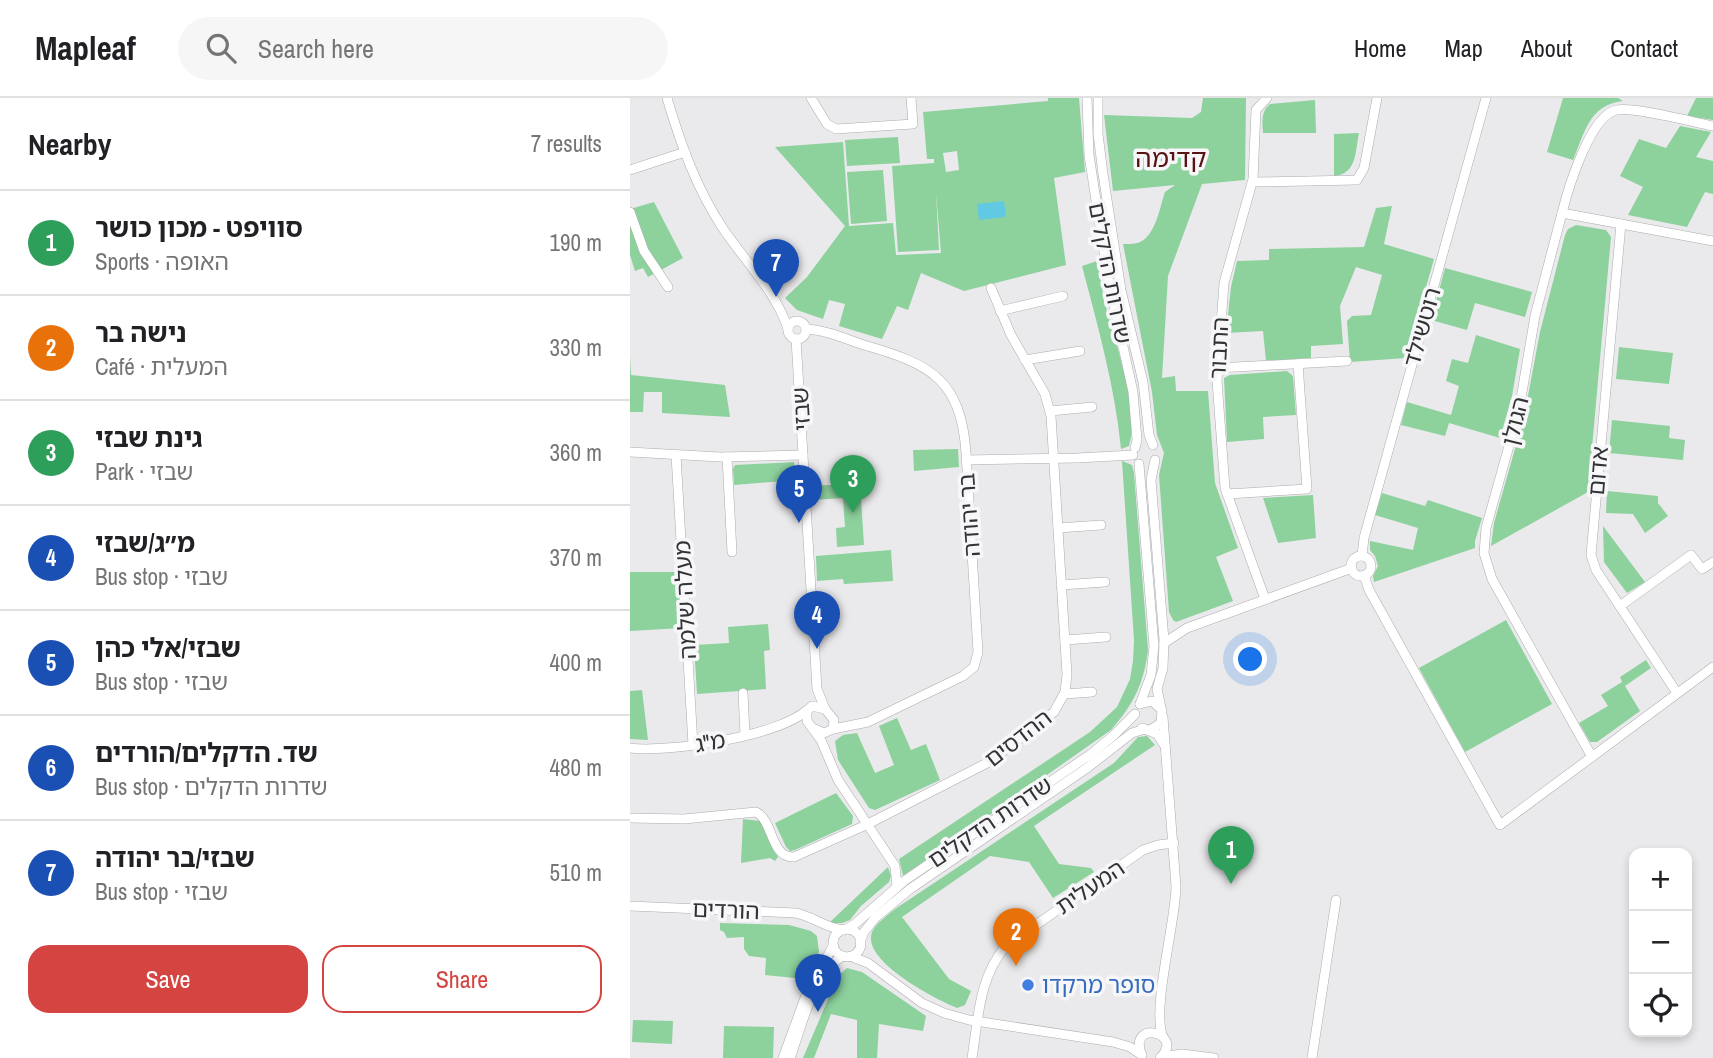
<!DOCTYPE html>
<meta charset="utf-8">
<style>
:root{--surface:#fff;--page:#f6f6f6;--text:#202124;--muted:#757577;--line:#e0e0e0;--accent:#d44542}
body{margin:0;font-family:"Archivo Narrow","Noto Sans Hebrew",sans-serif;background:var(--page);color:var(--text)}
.controls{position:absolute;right:21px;bottom:21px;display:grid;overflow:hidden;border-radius:14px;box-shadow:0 4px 10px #0003}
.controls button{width:63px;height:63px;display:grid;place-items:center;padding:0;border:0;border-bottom:2px solid var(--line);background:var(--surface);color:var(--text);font:35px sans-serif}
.you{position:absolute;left:621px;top:562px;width:24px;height:24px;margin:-18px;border:5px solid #fff;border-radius:50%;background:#1a73e8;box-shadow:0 0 0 10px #1a73e833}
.badge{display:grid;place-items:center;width:46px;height:46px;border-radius:50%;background:var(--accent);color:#fff;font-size:23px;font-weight:700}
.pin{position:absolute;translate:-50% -58px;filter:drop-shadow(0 2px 4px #0008)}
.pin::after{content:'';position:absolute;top:37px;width:24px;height:21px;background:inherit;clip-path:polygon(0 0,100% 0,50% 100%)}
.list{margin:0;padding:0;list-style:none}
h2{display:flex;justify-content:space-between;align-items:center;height:91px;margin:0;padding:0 28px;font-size:30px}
h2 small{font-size:23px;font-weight:400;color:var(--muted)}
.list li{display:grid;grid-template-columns:46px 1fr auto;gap:21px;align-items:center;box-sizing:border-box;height:105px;padding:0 28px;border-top:2px solid var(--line)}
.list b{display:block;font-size:26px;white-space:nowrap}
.list p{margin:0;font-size:23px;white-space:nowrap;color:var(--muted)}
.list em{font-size:23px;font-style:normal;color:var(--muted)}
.actions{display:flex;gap:14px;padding:21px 28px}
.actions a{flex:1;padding:16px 0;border:2px solid var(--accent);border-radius:21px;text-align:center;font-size:24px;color:var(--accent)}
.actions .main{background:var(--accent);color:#fff}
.icon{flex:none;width:38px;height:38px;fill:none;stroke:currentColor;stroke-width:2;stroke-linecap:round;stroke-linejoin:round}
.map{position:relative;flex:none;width:1083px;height:960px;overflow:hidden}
header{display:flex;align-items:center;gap:42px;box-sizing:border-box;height:98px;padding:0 35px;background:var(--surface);border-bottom:2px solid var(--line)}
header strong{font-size:33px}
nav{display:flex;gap:38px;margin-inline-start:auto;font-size:24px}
.search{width:490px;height:63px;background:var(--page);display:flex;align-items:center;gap:18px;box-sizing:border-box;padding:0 24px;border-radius:38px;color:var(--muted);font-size:26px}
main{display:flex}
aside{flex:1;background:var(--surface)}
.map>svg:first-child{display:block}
.green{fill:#8dd19d;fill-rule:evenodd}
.water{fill:#61c9e3}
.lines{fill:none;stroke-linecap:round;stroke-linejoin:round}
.minor-casing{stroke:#acacae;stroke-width:10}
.minor{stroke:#fff;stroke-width:9}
.shop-dot{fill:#3f7fe0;stroke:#f7f7fa;stroke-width:2.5}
.labels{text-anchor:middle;stroke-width:7;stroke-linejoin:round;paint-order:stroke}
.street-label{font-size:23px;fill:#323333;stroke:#f7f7fa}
.shop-label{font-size:23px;fill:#366cbe;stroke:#f7f7fa;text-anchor:start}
.quarter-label{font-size:26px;fill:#581313;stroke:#f7f7fa}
</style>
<header>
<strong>Mapleaf</strong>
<div class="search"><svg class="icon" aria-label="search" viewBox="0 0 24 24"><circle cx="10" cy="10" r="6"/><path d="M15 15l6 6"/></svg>Search here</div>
<nav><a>Home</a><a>Map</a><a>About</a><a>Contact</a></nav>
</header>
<main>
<aside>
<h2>Nearby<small>7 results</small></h2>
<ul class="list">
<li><span class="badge" style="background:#2e9e5b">1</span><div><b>סוויפט - מכון כושר</b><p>Sports · האופה</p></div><em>190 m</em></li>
<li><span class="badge" style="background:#e8710a">2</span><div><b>נישה בר</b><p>Café · המעלית</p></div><em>330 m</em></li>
<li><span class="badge" style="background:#2e9e5b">3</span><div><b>גינת שבזי</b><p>Park · שבזי</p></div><em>360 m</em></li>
<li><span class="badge" style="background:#1a4fb4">4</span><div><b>מ״ג/שבזי</b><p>Bus stop · שבזי</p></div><em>370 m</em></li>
<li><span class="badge" style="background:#1a4fb4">5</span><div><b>שבזי/אלי כהן</b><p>Bus stop · שבזי</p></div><em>400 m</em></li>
<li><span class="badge" style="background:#1a4fb4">6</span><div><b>שד. הדקלים/הורדים</b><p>Bus stop · שדרות הדקלים</p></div><em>480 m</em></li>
<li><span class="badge" style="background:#1a4fb4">7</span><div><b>שבזי/בר יהודה</b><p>Bus stop · שבזי</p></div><em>510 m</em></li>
</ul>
<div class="actions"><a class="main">Save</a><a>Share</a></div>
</aside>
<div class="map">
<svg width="1083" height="960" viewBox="0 0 1083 960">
<rect width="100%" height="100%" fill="#eaeaec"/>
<!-- green -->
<g class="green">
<path d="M418,0H449L455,74L424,80L436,167L334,193L291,175L278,212L267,208L252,241L209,228L215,206L199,202L193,221L167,212L155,200L177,179L215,128L145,49L213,44L219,128L263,125L266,157L311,155L306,94L309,152L268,154L262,68L304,65V61H297L293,14L418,3ZM327,53L329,72L316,74L313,55Z"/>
<path d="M573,0H616L615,82L572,86L538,178L532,280L545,278L546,293H578L585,385L608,450L586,459L603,503L546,524L543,522L539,514L529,377L534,355L527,337L522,294L493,146C498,146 506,146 510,144C526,137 530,108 535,94L545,87L483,93L474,17L562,20L571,14Z"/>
<path d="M933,0H988L993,3C959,7 955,34 943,62L917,54Z"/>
<path d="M1066,0H1083V22L1057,18Z"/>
<path d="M685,2L686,35H633C632,24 631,13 640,6Z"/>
<path d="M1050,28L1081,34L1066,59L1083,63V96L1075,94L1057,129L998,117L1013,89L990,78L1009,41L1036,50Z"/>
<path d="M729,35C725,54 727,76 704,78V36Z"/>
<path d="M268,39L270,65L217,68L215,42Z"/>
<path d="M253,72L257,123L221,126L217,74Z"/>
<path d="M24,104L53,160L18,179L13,170L5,173L0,157V111Z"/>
<path d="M762,108L754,146L804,161L776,260L720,264L717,223L722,218L741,217L752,177L726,169L710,208L713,246L681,248V260L636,263L633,233L596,235L601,189L607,163L639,162V151L734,149L746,110Z"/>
<path d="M946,127L976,132L981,139L958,394L861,448L864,425L894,319L910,234L935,137L938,131Z"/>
<path d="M467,163C470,177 472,191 475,205C484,241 511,314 499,348L491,351C485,289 468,229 452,168Z"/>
<path d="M815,170L902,194L895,219L845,205L837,232L801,222Z"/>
<path d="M846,237L890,251L882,298L870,340L819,325L815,338L771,327L777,304L821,317L829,288L816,283L822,261L838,265Z"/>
<path d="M989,249L1043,255L1039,286L986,281Z"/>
<path d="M0,258L1,277L95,287L100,319L32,315V294H14L13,314H0Z"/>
<path d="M657,273L663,278L666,317L633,319L634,341L597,344L594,280L600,277Z"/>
<path d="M982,322L1040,328L1039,340L1055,342L1053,362L979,355Z"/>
<path d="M328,351L329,369L284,373L283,352Z"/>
<path d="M492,363L502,367L504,375L518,552C514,586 503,607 481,632L273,778L269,761L460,634L487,609L500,581L503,563L504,542Z"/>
<path d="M164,364L166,382L104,387L103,371L105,367Z"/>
<path d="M230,385L234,447L207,449L206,430L215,429L213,400L183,402L182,388Z"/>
<path d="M977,393L1028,398V405L1038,418L1015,435L1003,416L976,415Z"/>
<path d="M752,395L795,408L798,402L852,420L845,443V450L744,484L743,478L748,468L745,458L740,452V443L783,452L788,430L745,417Z"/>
<path d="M683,397L686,440L648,445L633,400Z"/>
<path d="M973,428L1015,484L997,495L974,464Z"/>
<path d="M261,452L263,483L214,486L213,481L187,483L186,458Z"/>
<path d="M0,474H49L52,530L0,533Z"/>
<path d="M876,522L922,606L835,654L789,570Z"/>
<path d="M138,526L140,552L134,553L136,591L67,596L64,547L99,545L98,529Z"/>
<path d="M1016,562L1021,570L995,588L1010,613L967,644H960L949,625L978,608L971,597L992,584L990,579Z"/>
<path d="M12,592L18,642L0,641V593Z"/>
<path d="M267,620L281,652L296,646L310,682L245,712L239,710L208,662L205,643L213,637L227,635L245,675L264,667L249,628Z"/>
<path d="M517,638L525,647L404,728L429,766L461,770L464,774L423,800L399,764L360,758L272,819L319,881L341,893L335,907L327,910C305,901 231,863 242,834C246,825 258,817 265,811L484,665L508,639Z"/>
<path d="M206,695L223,718L222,726L165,752L160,753L156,749L145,725Z"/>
<path d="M113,721L130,723L148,759L145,763L140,760L111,765Z"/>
<path d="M258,769L261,778L259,784L231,808L220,822L212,825H199Z"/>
<path d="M90,825L159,827L181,833L187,838L189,854L174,881L135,877L136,860L119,858L114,851V839L97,840L94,834L90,832Z"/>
<path d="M217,870L232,874L296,918L293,933L249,926L247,960H227V922L201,916L184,960H173L208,878Z"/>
<path d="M3,922L43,923L42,946L2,944Z"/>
<path d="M94,928L144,929L143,960H93Z"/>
</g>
<!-- water -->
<path class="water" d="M374,103L376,119L349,122L347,106Z"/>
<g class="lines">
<defs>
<g id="minor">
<path d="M37,0C51,47 67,92 94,132C116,164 146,194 158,231"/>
<path d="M181,0L197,26L206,31L283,26L281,0"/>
<path d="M457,0L459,57L478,180L503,294L507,342L505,350"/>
<path d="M468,0V36L473,76L491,192L513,284L519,337L523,347"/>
<path d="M0,72L55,54"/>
<path d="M623,84L727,82L734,70L747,0"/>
<path d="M0,114L14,153L38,189"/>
<path d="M932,115C938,91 960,18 986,12C1003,8 1063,24 1083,28"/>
<path d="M991,126L961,457L966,472L1047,595"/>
<path d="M370,213L433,198"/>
<circle cx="167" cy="232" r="9"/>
<path d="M176,231C196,232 216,241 234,247C300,266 331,281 336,355L348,554L344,569L333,578L238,624L203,631"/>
<path d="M166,241L187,591L195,611"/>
<path d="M395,262L450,253"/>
<path d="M587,270L717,263"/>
<path d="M420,313L462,309"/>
<path d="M0,354L90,359L173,357"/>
<path d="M46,357L63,647"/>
<path d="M97,359L102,454"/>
<path d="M336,362L447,360L503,357"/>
<path d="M525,362L521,382L534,542L533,570L527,591L531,610"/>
<path d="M509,366L524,548L521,577L510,606"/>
<path d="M597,396L677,391L668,266"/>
<path d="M428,430L471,427"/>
<path d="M732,458L734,440L856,0"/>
<circle cx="731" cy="468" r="10"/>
<path d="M734,477L739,492L870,727L1083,569"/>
<path d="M431,487L475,484"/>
<path d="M635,501L595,390L587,283L594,185L623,81L626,12L637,0"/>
<path d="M990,508L1061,457L1072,471L1083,464"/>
<path d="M435,542L476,539"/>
<path d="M534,545L557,530L722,470"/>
<path d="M113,595L115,637"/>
<path d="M435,596L462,594"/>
<path d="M510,606L522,603L532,612L531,625L520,632"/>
<path d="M533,619L546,788C546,823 521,912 533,939"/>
<path d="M183,630L194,635L203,631L204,622L195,611L182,608L177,613V623L191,642L208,682L265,768L267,789"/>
<path d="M512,630L527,636L535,648"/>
<path d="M0,650C38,655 149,638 177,612"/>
<path d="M962,659L862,481L854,455L856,430L889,312L905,218L932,115L1083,143"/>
<path d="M0,720L54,721L126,714C144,723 140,760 164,759L236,727L359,664L424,614L435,594L437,577L421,318L415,296L381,237L361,190"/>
<path d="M0,808L165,815C183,818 195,830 214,832"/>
<path d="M216,831L225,826L274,783L461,656L484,637L505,616"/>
<circle cx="217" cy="845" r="14"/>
<path d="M230,844L234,834L245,820L280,791L457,670L502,635L515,631"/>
<path d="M220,858L238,865L292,905L314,915L339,922L483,944L500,949L512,957"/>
<path d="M511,955C499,921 556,935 530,960"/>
<path d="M531,959L552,956L584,960"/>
<path d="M153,960L175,900L203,848"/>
<path d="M160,960C172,928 182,877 213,858"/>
<path d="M342,960C348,922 349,878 376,848L513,752L528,747L544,745"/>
<path d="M682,960L706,802"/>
</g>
</defs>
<!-- minor casing -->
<use href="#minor" class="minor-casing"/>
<!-- minor -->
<use href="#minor" class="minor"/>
</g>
<!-- markers -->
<circle class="shop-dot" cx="398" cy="887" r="7"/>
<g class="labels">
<!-- street labels -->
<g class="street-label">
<text transform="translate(480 175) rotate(79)" y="8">שדרות הדקלים</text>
<text transform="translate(792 229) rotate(-74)" y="8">רוטשילד</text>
<text transform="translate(589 250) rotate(-87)" y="8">התבור</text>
<text transform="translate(171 311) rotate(-93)" y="8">שבזי</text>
<text transform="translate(885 323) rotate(-76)" y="8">הגולן</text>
<text transform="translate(968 373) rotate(-85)" y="8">אדום</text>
<text transform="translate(339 417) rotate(-94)" y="8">בר יהודה</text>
<text transform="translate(55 502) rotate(-93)" y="8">מעלה שלמה</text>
<text transform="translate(388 640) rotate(-38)" y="8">ההדסים</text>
<text transform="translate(80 644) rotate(-10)" y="8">מ"ג</text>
<text transform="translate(360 724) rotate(-34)" y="8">שדרות הדקלים</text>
<text transform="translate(460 789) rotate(-34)" y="8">המעלית</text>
<text transform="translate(96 812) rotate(2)" y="8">הורדים</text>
</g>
<!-- shop labels -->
<g class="shop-label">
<text x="412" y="895">סופר מרקדו</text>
</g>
<!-- quarter labels -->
<g class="quarter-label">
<text x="541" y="69">קדימה</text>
</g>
</g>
</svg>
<div class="controls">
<button>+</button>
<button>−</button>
<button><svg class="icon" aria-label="locate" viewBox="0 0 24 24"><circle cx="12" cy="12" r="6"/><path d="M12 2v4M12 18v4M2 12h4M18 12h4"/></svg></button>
</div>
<div class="you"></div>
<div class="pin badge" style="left:601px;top:786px;background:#2e9e5b">1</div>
<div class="pin badge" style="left:386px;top:868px;background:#e8710a">2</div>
<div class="pin badge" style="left:223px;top:415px;background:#2e9e5b">3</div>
<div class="pin badge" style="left:187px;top:551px;background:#1a4fb4">4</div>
<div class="pin badge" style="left:169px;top:425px;background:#1a4fb4">5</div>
<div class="pin badge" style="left:188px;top:914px;background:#1a4fb4">6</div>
<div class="pin badge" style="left:146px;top:199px;background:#1a4fb4">7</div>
</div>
</main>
